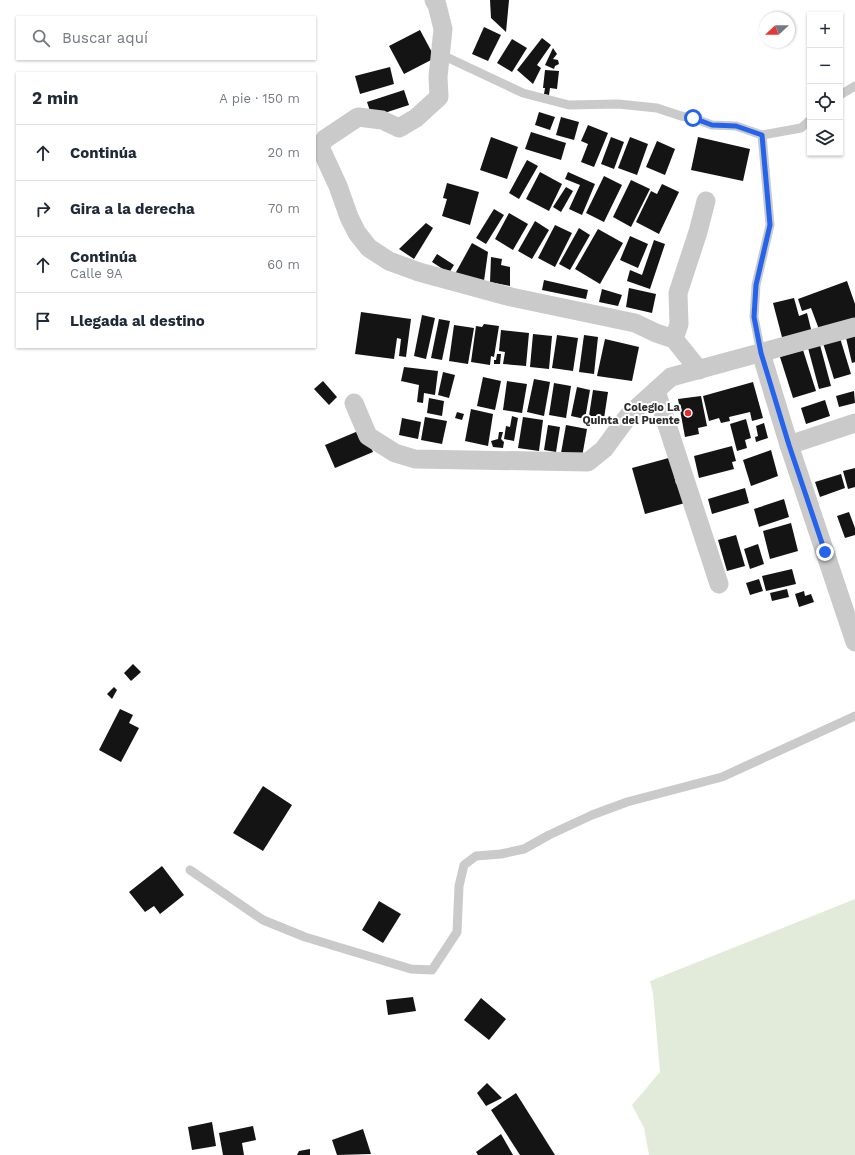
<!DOCTYPE html>
<html lang="es">
<meta charset="utf-8">
<style>
:root{--surface:#fff;--page:#f2f2f3;--text:#1f2937;--muted:#747a83;--line:#e0e1e3}
body{margin:0;font-family:"Work Sans",sans-serif;background:var(--page);color:var(--text)}
.controls{position:absolute;right:12px;top:12px;display:grid;overflow:hidden;border-radius:0px;box-shadow:0 1px 3px #0004}
.controls button{width:36px;height:36px;display:grid;place-items:center;padding:0;border:0;border-bottom:1px solid var(--line);background:var(--surface);color:var(--text);font:20px sans-serif}
.compass{position:absolute;left:759px;top:12px;width:36px;height:36px;border-radius:50%;background:var(--surface);box-shadow:0 1px 3px #0004;rotate:248deg}
.stop{position:absolute;width:12px;height:12px;margin:-9px;border:3px solid #2563eb;border-radius:50%;background:#fff}
.stop.end{background:#2563eb;border-color:#fff;box-shadow:0 1px 4px #0008}
.list{margin:0;padding:0;list-style:none}
h2{display:flex;justify-content:space-between;align-items:center;height:52px;margin:0;padding:0 16px;font-size:17px}
h2 small{font-size:13px;font-weight:400;color:var(--muted)}
.list li{display:grid;grid-template-columns:26px 1fr auto;gap:12px;align-items:center;box-sizing:border-box;height:56px;padding:0 16px;border-top:1px solid var(--line)}
.list b{display:block;font-size:15px;white-space:nowrap}
.list p{margin:0;font-size:13px;white-space:nowrap;color:var(--muted)}
.list em{font-size:13px;font-style:normal;color:var(--muted)}
.icon{flex:none;width:22px;height:22px;fill:none;stroke:currentColor;stroke-width:2;stroke-linecap:round;stroke-linejoin:round}
.map{position:relative;flex:none;width:855px;height:1155px;overflow:hidden}
.search{position:absolute;background:var(--surface);box-shadow:0 1px 3px #0004;left:16px;top:16px;width:300px;height:44px;display:flex;align-items:center;gap:10px;box-sizing:border-box;padding:0 14px;border-radius:0px;color:var(--muted);font-size:15px}
.panel{position:absolute;background:var(--surface);box-shadow:0 1px 3px #0004;left:16px;top:72px;width:300px;height:276px;border-radius:0px}
.map>svg:first-child{display:block}
.green{fill:#e2ebda}
.building{fill:#141414}
.lines{fill:none;stroke-linecap:round;stroke-linejoin:round}
.service{stroke:#cacaca;stroke-width:9}
.minor{stroke:#cacaca;stroke-width:19}
.route{stroke:#2563eb;stroke-width:5}
.poi-dot{fill:#e92a31;stroke:#fff;stroke-width:1.5}
.labels{text-anchor:middle;stroke-width:4;stroke-linejoin:round;paint-order:stroke}
.poi-label{font-size:11px;font-weight:bold;fill:#2d2d2d;stroke:#fff;text-anchor:end}
</style>
<div class="map">
<svg width="855" height="1155" viewBox="0 0 855 1155">
<rect width="100%" height="100%" fill="#fff"/>
<!-- green -->
<path class="green" d="M855,899V1155H649L644,1128L632,1105L660,1072L653,993L650,981Z"/>
<!-- building -->
<g class="building">
<path d="M490,0H509L506,32L491,18Z"/>
<path d="M484,27L501,35L488,61L472,54Z"/>
<path d="M420,30L435,58L404,74L389,46Z"/>
<path d="M542,38L551,45L537,65L541,68L533,84L517,70Z"/>
<path d="M512,39L527,48L512,72L497,63Z"/>
<path d="M553,48L557,54L553,59L558,60L559,64L555,66L554,69L545,65Z"/>
<path d="M390,67L394,84L360,94L355,76Z"/>
<path d="M545,70L559,71L557,89L550,88L549,95L544,94L545,88H543Z"/>
<path d="M404,90L409,105L372,117L367,102Z"/>
<path d="M539,112L555,117L550,130L535,125Z"/>
<path d="M561,117L579,122L574,140L556,135Z"/>
<path d="M588,125L608,133L594,167L581,162L588,144L581,141Z"/>
<path d="M531,132L566,143L561,160L525,149Z"/>
<path d="M491,137L518,147L507,179L480,170Z"/>
<path d="M611,137L624,142L614,169L601,164Z"/>
<path d="M630,137L648,144L637,175L618,168Z"/>
<path d="M698,137L750,149L743,181L691,170Z"/>
<path d="M657,141L675,149L665,175L646,167Z"/>
<path d="M527,160L538,166L519,199L509,193Z"/>
<path d="M540,172L562,184L549,211L526,199Z"/>
<path d="M568,172L595,184L582,215L569,209L580,185L565,179Z"/>
<path d="M604,176L622,185L604,222L586,213Z"/>
<path d="M631,180L650,189L631,227L613,217Z"/>
<path d="M447,183L479,192L470,225L442,216L447,199L443,198Z"/>
<path d="M662,184L679,192L659,234L636,222L651,191L657,194Z"/>
<path d="M566,187L573,191L561,212L553,207Z"/>
<path d="M494,209L504,215L486,244L476,238Z"/>
<path d="M509,213L528,224L513,250L495,239Z"/>
<path d="M535,221L549,230L532,259L518,251Z"/>
<path d="M426,223L433,228L414,259L399,249Z"/>
<path d="M555,225L572,233L555,267L538,258Z"/>
<path d="M579,228L590,235L570,270L559,264Z"/>
<path d="M598,229L623,243L600,284L575,269Z"/>
<path d="M630,236L648,244L638,268L620,260Z"/>
<path d="M654,240L665,244L650,289L627,281L630,270L642,275Z"/>
<path d="M472,243L488,252L484,281L455,274Z"/>
<path d="M437,254L454,265L449,273L432,262Z"/>
<path d="M491,257L502,259L501,265L510,267V286L490,282Z"/>
<path d="M544,280L588,290L586,299L542,290Z"/>
<path d="M847,281L855,304V319L820,332L811,308L802,311L798,299Z"/>
<path d="M629,288L656,294L652,313L626,307Z"/>
<path d="M602,289L622,295L618,306L599,302Z"/>
<path d="M794,298L799,316L807,313L812,333L783,341L773,303Z"/>
<path d="M361,312L411,319L406,357L399,356L401,339L397,338L394,359L355,354Z"/>
<path d="M422,315L435,318L426,359L414,356Z"/>
<path d="M439,319L450,321L442,360L431,358Z"/>
<path d="M484,324L499,326L494,357L491,356L490,365L471,362L476,326L482,327Z"/>
<path d="M454,325L474,328L468,364L449,361Z"/>
<path d="M501,330L529,333L526,366L503,364L505,352L499,351Z"/>
<path d="M533,334L552,336L549,369L530,367Z"/>
<path d="M557,335L578,338L573,371L552,368Z"/>
<path d="M584,335L598,337L594,374L579,372Z"/>
<path d="M855,336V362L852,363L846,338Z"/>
<path d="M840,338L851,374L834,379L823,343Z"/>
<path d="M605,339L639,347L632,381L597,376Z"/>
<path d="M820,345L831,386L819,389L808,348Z"/>
<path d="M803,350L816,391L793,398L780,357Z"/>
<path d="M497,354H501L500,364H494V360H496Z"/>
<path d="M404,367L438,371L435,395L424,393L423,403L417,402L419,385L401,381Z"/>
<path d="M443,372L455,375L449,398L438,395Z"/>
<path d="M483,377L501,381L495,410L477,406Z"/>
<path d="M534,379L550,382L544,416L527,412Z"/>
<path d="M323,381L337,397L329,405L314,389Z"/>
<path d="M507,381L527,384L522,413L503,410Z"/>
<path d="M753,382L763,418L752,421L750,412L729,417L730,421L721,423L719,418L709,421L703,396Z"/>
<path d="M554,383L571,386L566,418L549,415Z"/>
<path d="M577,387L590,390L585,419L571,416Z"/>
<path d="M593,390L608,392L603,425L588,422Z"/>
<path d="M854,391L855,403L839,407L836,396Z"/>
<path d="M701,396L707,426L698,428L699,434L685,437L678,399Z"/>
<path d="M429,398L444,401L442,416L427,413Z"/>
<path d="M825,400L830,416L806,424L801,408Z"/>
<path d="M471,409L493,414L488,446L465,441Z"/>
<path d="M457,412L464,414L462,420L455,418Z"/>
<path d="M512,416L518,418L514,441L504,439L506,426L510,427Z"/>
<path d="M425,417L447,421L442,444L421,440Z"/>
<path d="M523,417L543,420L539,451L518,448Z"/>
<path d="M402,418L421,422L418,439L399,435Z"/>
<path d="M746,419L751,438L745,440L747,448L737,451L730,424Z"/>
<path d="M764,423L768,438L756,442L755,437L758,436L756,426Z"/>
<path d="M548,425L560,427L556,452L544,450Z"/>
<path d="M566,425L587,429L582,457L561,453Z"/>
<path d="M363,429L373,452L335,468L325,445Z"/>
<path d="M499,432H503L501,439L504,442L503,448L493,447L491,441L498,439Z"/>
<path d="M732,446L736,461L732,462L734,469L699,478L694,456Z"/>
<path d="M771,450L778,476L751,486L743,460Z"/>
<path d="M676,456L674,475L676,484L680,482L685,503L645,514L632,468Z"/>
<path d="M855,468V487L848,489L843,471Z"/>
<path d="M841,474L845,488L820,497L815,482Z"/>
<path d="M745,488L749,503L712,514L708,499Z"/>
<path d="M784,499L789,517L759,527L754,509Z"/>
<path d="M849,512L855,528V535L845,538L837,516Z"/>
<path d="M791,523L798,551L770,559L763,531Z"/>
<path d="M736,535L745,566L727,571L718,540Z"/>
<path d="M758,544L764,564L750,569L744,549Z"/>
<path d="M792,569L796,584L766,591L762,576Z"/>
<path d="M759,579L763,591L750,595L746,583Z"/>
<path d="M787,589L789,597L772,601L770,593Z"/>
<path d="M804,591L805,596L811,594L814,602L799,607L795,594Z"/>
<path d="M133,664L141,672L131,681L124,673Z"/>
<path d="M114,687L117,690L112,699L107,694Z"/>
<path d="M120,709L133,715L129,723L139,728L121,762L99,750Z"/>
<path d="M263,786L292,805L263,851L233,833Z"/>
<path d="M162,866L184,895L160,914L154,906L145,912L129,892Z"/>
<path d="M379,901L401,914L383,943L362,930Z"/>
<path d="M413,997L416,1011L388,1015L386,1000Z"/>
<path d="M481,998L506,1019L489,1040L464,1020Z"/>
<path d="M487,1083L502,1098L486,1106L477,1093Z"/>
<path d="M516,1093L555,1155H520L491,1110Z"/>
<path d="M212,1122L216,1146L192,1150L188,1127Z"/>
<path d="M253,1126L256,1140L242,1143L244,1155H223L219,1133Z"/>
<path d="M363,1129L371,1154L337,1155L332,1140Z"/>
<path d="M501,1134L513,1155H478L476,1152Z"/>
<path d="M310,1149V1155H297L299,1151Z"/>
</g>
<g class="lines">
<!-- service -->
<g class="service">
<path d="M440,54L523,93L569,105L618,104L657,108L681,116L693,118L712,125L736,126L762,135L801,128L810,120"/>
<path d="M840,95L855,86"/>
<path d="M761,353L754,317L756,285L770,225L762,135"/>
<path d="M190,870L263,920L305,937L411,969L432,970L457,932L459,886L464,865L476,856L501,854L524,849L549,835L592,815L627,802L722,777L855,716"/>
</g>
<!-- minor -->
<g class="minor">
<path d="M434,0L437,5L443,29L438,77L439,97L416,118L399,128L382,120L358,117L325,139L320,147L338,186L349,217L357,233L369,248L389,261L419,272L511,297L635,323L656,333L674,339L699,370"/>
<path d="M674,339L679,324L678,293L698,232L706,201"/>
<path d="M761,353L789,445L855,642"/>
<path d="M656,391L719,584"/>
<path d="M354,403L368,436L395,453L415,459L588,462L604,449L629,415L671,377L855,327"/>
<path d="M789,445L855,423"/>
</g>
</g>
<g class="lines">
<!-- route -->
<path class="route" d="M693,118L712,125L736,126L762,135L770,225L756,285L754,317L761,353L789,445L825,552"/>
</g>
<!-- markers -->
<circle class="poi-dot" cx="688" cy="413" r="4"/>
<g class="labels">
<!-- poi labels -->
<g class="poi-label">
<text x="680" y="411">Colegio La<tspan x="680" dy="13">Quinta del Puente</tspan></text>
</g>
</g>
</svg>
<div class="controls">
<button>+</button>
<button>−</button>
<button><svg class="icon" aria-label="locate" viewBox="0 0 24 24"><circle cx="12" cy="12" r="6"/><path d="M12 2v4M12 18v4M2 12h4M18 12h4"/></svg></button>
<button><svg class="icon" aria-label="layers" viewBox="0 0 24 24"><path d="M12 4l9 5-9 5-9-5zM3 14l9 5 9-5"/></svg></button>
</div>
<svg class="compass" viewBox="-18 -18 36 36"><path d="M0-13l5 13h-10z" fill="#e53935"/><path d="M0 13l5-13h-10z" fill="#747a83"/></svg>
<div class="stop" style="left:693px;top:118px"></div>
<div class="stop end" style="left:825px;top:552px"></div>
<div class="search"><svg class="icon" aria-label="search" viewBox="0 0 24 24"><circle cx="10" cy="10" r="6"/><path d="M15 15l6 6"/></svg>Buscar aquí</div>
<section class="panel">
<h2>2 min<small>A pie · 150 m</small></h2>
<ul class="list">
<li><svg class="icon" aria-label="ahead" viewBox="0 0 24 24"><path d="M12 20V5M6 11l6-6 6 6"/></svg><div><b>Continúa</b></div><em>20 m</em></li>
<li><svg class="icon" aria-label="right" viewBox="0 0 24 24"><path d="M7 20v-9h11M14 6l5 5-5 5"/></svg><div><b>Gira a la derecha</b></div><em>70 m</em></li>
<li><svg class="icon" aria-label="ahead" viewBox="0 0 24 24"><path d="M12 20V5M6 11l6-6 6 6"/></svg><div><b>Continúa</b><p>Calle 9A</p></div><em>60 m</em></li>
<li><svg class="icon" aria-label="arrive" viewBox="0 0 24 24"><path d="M6 21V4h12l-3 4 3 4H6"/></svg><div><b>Llegada al destino</b></div></li>
</ul>
</section>
</div>
